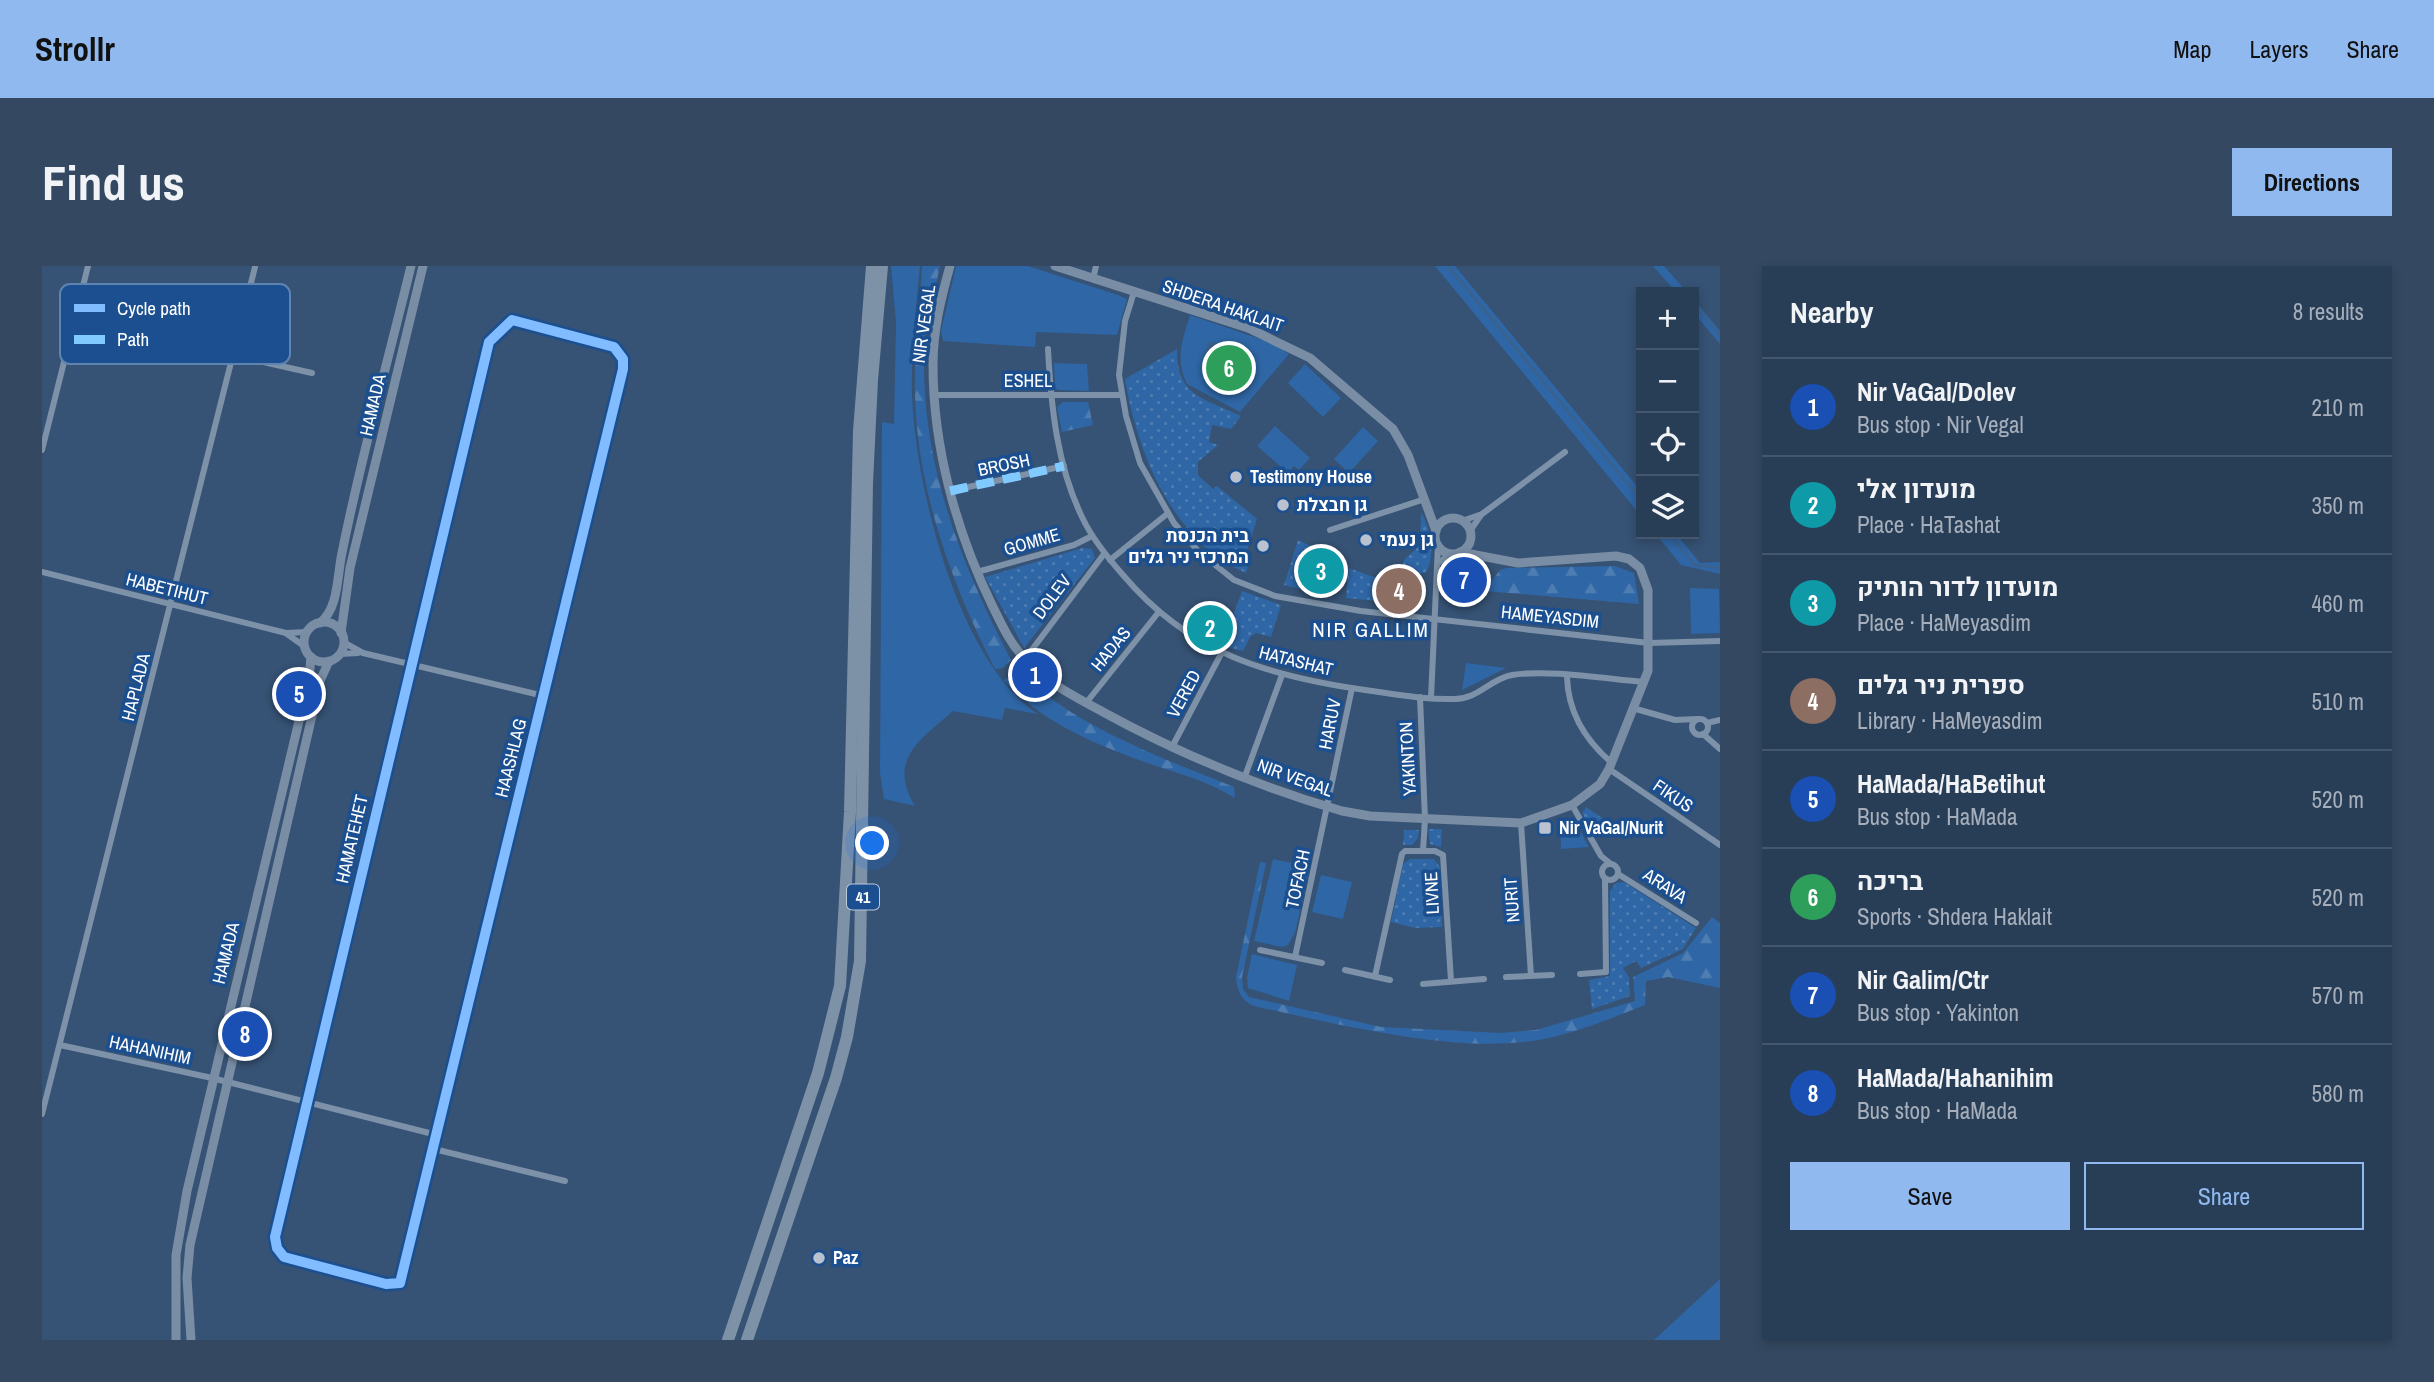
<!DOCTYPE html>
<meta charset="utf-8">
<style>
:root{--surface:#283e57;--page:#344961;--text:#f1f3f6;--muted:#a5aeba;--line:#44576d;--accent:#90b9f0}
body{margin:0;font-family:"Archivo Narrow",Heebo,sans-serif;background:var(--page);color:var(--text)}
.controls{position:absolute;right:21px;top:21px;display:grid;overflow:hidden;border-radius:0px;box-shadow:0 4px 10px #0003}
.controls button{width:63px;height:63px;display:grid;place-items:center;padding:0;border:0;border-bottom:2px solid var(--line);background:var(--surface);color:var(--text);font:35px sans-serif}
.you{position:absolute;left:831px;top:578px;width:24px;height:24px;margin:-18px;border:5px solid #fff;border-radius:50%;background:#1a73e8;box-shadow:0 0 0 10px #1a73e833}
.badge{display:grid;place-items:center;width:46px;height:46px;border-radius:50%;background:var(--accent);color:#fff;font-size:23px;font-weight:700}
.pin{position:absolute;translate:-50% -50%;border:4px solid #fff;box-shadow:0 2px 7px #0006}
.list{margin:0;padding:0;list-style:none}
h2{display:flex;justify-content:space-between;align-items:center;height:91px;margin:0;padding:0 28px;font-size:30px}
h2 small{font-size:23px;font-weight:400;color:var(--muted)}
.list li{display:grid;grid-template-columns:46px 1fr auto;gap:21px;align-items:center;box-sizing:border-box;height:98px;padding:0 28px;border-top:2px solid var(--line)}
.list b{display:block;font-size:26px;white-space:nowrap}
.list p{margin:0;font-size:23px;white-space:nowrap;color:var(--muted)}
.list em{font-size:23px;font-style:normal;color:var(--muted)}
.actions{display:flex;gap:14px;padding:21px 28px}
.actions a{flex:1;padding:16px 0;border:2px solid var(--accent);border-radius:0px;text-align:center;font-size:24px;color:var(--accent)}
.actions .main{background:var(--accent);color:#111}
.icon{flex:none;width:38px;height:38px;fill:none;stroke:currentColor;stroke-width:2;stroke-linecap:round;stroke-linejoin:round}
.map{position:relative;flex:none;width:1678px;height:1074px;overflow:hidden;border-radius:0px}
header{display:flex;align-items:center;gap:42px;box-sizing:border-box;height:98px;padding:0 35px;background:var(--accent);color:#111}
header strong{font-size:33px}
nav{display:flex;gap:38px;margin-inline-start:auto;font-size:24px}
.intro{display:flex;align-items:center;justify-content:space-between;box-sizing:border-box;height:168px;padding:0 42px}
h1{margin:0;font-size:49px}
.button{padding:18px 32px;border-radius:0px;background:var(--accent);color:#111;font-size:24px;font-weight:700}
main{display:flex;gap:42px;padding:0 42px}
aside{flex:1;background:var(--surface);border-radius:0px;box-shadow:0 4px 10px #0003}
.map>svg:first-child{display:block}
.green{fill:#2f66a5}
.forest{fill:url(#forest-firs)}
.park{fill:url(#park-dots)}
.water{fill:url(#water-ripples)}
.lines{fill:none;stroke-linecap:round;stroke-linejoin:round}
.stream{stroke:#3b618d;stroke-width:2.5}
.street{stroke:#7d92a8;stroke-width:6}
.secondary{stroke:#798da4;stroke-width:9}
.highway{stroke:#7e92a7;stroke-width:12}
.quiet{stroke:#80caff;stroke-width:9;stroke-dasharray:18 9;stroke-linecap:butt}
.cycleway-casing{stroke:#1b4f8f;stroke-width:15}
.cycleway{stroke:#80bcff;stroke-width:10}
.poi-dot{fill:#b9c2ce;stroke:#1b4f8f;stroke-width:2.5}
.labels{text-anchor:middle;stroke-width:7;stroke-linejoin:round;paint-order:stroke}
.shield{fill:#1b4f8f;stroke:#bbcadd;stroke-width:2}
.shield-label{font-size:16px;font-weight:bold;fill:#fff}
.street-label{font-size:18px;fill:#fff;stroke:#1b4f8f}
.poi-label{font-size:18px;font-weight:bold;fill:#fff;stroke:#1b4f8f;text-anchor:start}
.quarter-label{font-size:21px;letter-spacing:2px;fill:#fff;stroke:#1b4f8f}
.key{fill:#1b4f8f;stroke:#5f84b1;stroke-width:2}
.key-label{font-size:19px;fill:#fff}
</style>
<header>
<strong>Strollr</strong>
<nav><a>Map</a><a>Layers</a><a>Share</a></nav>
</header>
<div class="intro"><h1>Find us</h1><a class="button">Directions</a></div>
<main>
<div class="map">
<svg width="1678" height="1074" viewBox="0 0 1678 1074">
<defs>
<pattern id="forest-firs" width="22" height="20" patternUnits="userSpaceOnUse" patternTransform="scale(1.75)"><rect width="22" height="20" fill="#2f66a5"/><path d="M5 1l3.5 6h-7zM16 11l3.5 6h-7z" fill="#4e7db2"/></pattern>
<pattern id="park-dots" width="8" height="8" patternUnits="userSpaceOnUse" patternTransform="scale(1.75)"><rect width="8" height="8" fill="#2f66a5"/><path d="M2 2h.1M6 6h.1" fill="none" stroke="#4e7db2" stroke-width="1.8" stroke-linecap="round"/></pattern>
<pattern id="water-ripples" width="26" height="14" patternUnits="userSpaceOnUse" patternTransform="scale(1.75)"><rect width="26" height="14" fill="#3b618d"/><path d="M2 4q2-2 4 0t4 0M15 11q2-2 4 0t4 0" fill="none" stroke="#58799e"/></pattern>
</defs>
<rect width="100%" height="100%" fill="#365274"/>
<!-- green -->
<g class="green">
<path d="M849,0H878C874,42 869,86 870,128C873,220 916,396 996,448L963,442L960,454L911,445C878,474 845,494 873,540L842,533L838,507L840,156L852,158L854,57Z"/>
<path d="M914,0H986L1076,29L1085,33L1075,69L994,66L993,81L901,75L899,65Z"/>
<path d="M1393,0H1413L1599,225V250Z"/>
<path d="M1611,0H1622L1645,26H1634Z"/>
<path d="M1652,34L1678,65V78L1652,47Z"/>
<path d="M1148,49L1230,77L1247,88L1198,146L1145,118C1133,93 1140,75 1148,49Z"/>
<path d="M1012,97L1045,98L1047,125L1016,124L1013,121Z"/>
<path d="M1263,98L1299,132L1281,151L1246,117Z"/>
<path d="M1233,160L1268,192L1257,204L1252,200L1246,207L1215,180Z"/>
<path d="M1321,161L1336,175L1307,207L1292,193Z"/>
<path d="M1614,268H1634L1658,297L1678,296V308L1639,299Z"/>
<path d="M1648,322L1677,323L1678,367L1649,368Z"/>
<path d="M1424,397L1464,402L1420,424Z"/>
<path d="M1525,555L1534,557L1547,581L1519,583L1518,558Z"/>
<path d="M1231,593L1268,601L1253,667L1246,679L1240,681L1212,675Z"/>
<path d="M1279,609L1310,616L1301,653L1270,646Z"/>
<path d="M1210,688L1255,699L1247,735L1206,722L1205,711Z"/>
<path d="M1678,1013V1074H1612Z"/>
</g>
<!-- forest -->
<g class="forest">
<path d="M880,0H898C892,29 883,59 882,89C880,200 919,298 969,394L961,402L953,403C910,319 875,224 873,128C872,85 878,43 880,0Z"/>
<path d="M1021,136H1046L1051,159L1020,166L1015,141Z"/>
<path d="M1406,292L1442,297L1443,301L1434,309L1404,298Z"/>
<path d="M1573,300L1592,307L1597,338L1442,325L1458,304L1465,302Z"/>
<path d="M977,403C1022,457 1128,495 1192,521L1193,532C1162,513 1130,506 1097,494C1048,476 997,454 962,414Z"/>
<path d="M1218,596L1224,597L1200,711L1201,723L1207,731L1339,761L1459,767L1494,764L1593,735L1591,711L1641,687L1670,651L1678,657V722L1626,711L1604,715L1603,739C1570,752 1537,766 1502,773C1419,790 1295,758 1212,740C1199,735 1195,724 1194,711Z"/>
</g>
<!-- park -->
<g class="park">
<path d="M1135,83C1135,131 1160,131 1199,150L1189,163L1170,159L1167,176L1176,179L1156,196V209L1171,223L1175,220L1215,253L1204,288L1209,290L1204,307C1130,275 1095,186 1083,113Z"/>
<path d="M1379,246C1388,260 1395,293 1383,307L1360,308L1362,294L1378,279Z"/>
<path d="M1256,274L1273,282L1267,325L1242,319Z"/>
<path d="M1040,282L1050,283L1053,292L982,382L943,311Z"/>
<path d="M1307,302L1348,317L1346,336L1304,332Z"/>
<path d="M1200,325L1239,339L1229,371L1214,367L1208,371L1201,385L1180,380Z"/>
<path d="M1544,541L1566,556L1554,571L1540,547Z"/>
<path d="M1386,563H1400L1399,581L1388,578Z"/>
<path d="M1362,564H1377L1376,572L1370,579H1361Z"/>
<path d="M1368,593H1392L1398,601L1400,661L1373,662L1349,656L1361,598Z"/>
<path d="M1582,616L1654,662L1641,683L1599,702L1594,695L1581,702L1587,711L1588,730L1550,743L1547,714L1568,710V625L1574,617Z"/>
</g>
<!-- water -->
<path class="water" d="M1167,75L1199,85L1195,97L1163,87Z"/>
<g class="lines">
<!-- stream -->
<g class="stream">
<path d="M1406,0L1599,234"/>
<path d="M1652,38L1678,70"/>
<path d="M1627,268L1653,299L1678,302"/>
</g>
<!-- street -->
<g class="street">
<path d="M1051,13L1054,0"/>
<path d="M1092,26L1083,55L1077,109L1084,150L1098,197L1132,257L1157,286L1192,314L1233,330L1319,345L1607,377L1678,375"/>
<path d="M32,53L270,107"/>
<path d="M470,54L572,81L581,93V103L358,1017L344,1018L242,991L235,982L233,971L447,76Z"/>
<path d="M1006,83C1009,140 1015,201 1041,253C1051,274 1066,292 1081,309C1147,387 1225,410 1323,424C1352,428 1383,434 1413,433C1436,433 1448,413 1470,409C1506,403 1565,413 1603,416"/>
<path d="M894,129H1079"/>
<path d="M0,184L46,0"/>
<path d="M908,225L1022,200"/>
<path d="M1420,255L1440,248L1523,186"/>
<path d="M1288,264L1383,233"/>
<path d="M1428,265L1439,249"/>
<path d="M1068,294L1125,248"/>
<path d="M1398,296L1408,288"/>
<path d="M0,306L244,367L265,366"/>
<path d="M935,306L1032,279L1050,270"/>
<path d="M245,368L262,380"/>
<path d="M301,376L321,387L502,430"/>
<path d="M298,388L316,387"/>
<path d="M983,393L1062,288"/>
<path d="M1525,411C1526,446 1544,475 1570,497"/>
<path d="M1378,431L1383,553L1381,585"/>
<path d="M1389,432L1396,279"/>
<path d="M1044,437L1116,347"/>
<path d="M1594,443L1633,454L1656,453"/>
<circle cx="1658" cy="461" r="8"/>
<path d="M1665,457L1678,454"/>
<path d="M1661,468L1678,483"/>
<path d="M1130,481L1179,388"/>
<path d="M1567,503L1678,579"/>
<path d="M1203,510L1240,409"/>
<path d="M1530,539L1559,590L1569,598"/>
<path d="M1479,557L1489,710"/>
<circle cx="1568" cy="606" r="8"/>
<path d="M1576,608L1654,657"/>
<path d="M1218,684L1280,697"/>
<path d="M1253,691L1310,422"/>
<path d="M1303,704L1348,714"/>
<path d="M1538,708L1564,706L1563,613"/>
<path d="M1333,710L1360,588L1363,585H1393L1401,589L1409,715"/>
<path d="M1464,711L1510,709"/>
<path d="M1381,718L1442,713"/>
<path d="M18,779L170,812L395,869"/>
<path d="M0,848L213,1"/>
<path d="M392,883L523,915"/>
</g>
<!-- secondary -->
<g class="secondary">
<path d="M908,0C899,32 891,65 891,99C891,181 914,265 950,339C959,357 968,378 983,393C1005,417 1033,431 1061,446C1136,487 1218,521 1300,545L1328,550L1479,557L1530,539L1558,518L1567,503L1606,405V324L1598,302L1587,293L1574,290L1476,297L1418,286"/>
<path d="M1013,0L1206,62L1268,92L1351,163L1366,189L1394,265"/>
<circle cx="1411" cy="270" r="18"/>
<circle cx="282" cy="376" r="20"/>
<path d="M278,357C297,342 295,309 300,287C319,191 346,95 369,0"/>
<path d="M299,367L308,302L381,0"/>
<path d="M134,1074V989L145,925L267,413L269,391"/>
<path d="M149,1074L145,1012L148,979L278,415L287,395"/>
</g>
<!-- highway -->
<g class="highway">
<path d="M686,1074L776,807L798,720L808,546L817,165L830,0"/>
<path d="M705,1074L794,812L805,771L818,695L825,217L830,114L840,0"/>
</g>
<!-- quiet -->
<path class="quiet" d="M908,225L1022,200"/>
<defs>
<path id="cycleway" d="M470,54L572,81L581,93V103L358,1017L344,1018L242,991L235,982L233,971L447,76Z"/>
</defs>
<!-- cycleway casing -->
<use href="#cycleway" class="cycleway-casing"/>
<!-- cycleway -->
<use href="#cycleway" class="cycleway"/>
</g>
<!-- markers -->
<g class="poi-dot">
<circle cx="1194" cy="211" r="7"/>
<circle cx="1241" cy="239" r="7"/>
<circle cx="1324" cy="274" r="7"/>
<circle cx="1221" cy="280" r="7"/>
<rect x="1496" y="555" width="14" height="14" rx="3.5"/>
<circle cx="777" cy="992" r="7"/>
</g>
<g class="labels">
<!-- shield labels -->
<rect class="shield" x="805" y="618.5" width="32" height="25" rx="5"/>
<g class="shield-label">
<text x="821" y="637">41</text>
</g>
<!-- street labels -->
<g class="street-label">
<text transform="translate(1181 40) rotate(19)" y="6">SHDERA HAKLAIT</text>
<text transform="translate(882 58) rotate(-82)" y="6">NIR VEGAL</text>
<text x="986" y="121">ESHEL</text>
<text transform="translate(331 139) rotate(-77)" y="6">HAMADA</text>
<text transform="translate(962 199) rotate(-12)" y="6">BROSH</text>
<text transform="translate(990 276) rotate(-16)" y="6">GOMME</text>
<text transform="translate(125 323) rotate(14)" y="6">HABETIHUT</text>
<text transform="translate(1010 331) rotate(-53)" y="6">DOLEV</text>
<text transform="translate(1508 351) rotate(6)" y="6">HAMEYASDIM</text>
<text transform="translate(1069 383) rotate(-51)" y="6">HADAS</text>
<text transform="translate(1254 395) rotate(14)" y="6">HATASHAT</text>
<text transform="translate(94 421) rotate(-76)" y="6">HAPLADA</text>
<text transform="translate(1142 428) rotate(-62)" y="6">VERED</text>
<text transform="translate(1288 458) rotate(-79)" y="6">HARUV</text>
<text transform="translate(469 492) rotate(-76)" y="6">HAASHLAG</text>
<text transform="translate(1366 493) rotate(-93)" y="6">YAKINTON</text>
<text transform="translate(1253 512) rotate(20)" y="6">NIR VEGAL</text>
<text transform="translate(1631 530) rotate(34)" y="6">FIKUS</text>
<text transform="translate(310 573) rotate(-77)" y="6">HAMATEHET</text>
<text transform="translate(1256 613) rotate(-78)" y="6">TOFACH</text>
<text transform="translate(1623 620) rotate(33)" y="6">ARAVA</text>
<text transform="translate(1390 627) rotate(-93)" y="6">LIVNE</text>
<text transform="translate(1470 634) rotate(-94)" y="6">NURIT</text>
<text transform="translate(184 687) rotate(-76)" y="6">HAMADA</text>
<text transform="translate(108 784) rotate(12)" y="6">HAHANIHIM</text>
</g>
<!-- poi labels -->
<g class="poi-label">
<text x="1208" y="217">Testimony House</text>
<text x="1255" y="245">גן חבצלת</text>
<text x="1207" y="276" text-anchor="end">בית הכנסת<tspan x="1207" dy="21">המרכזי ניר גלים</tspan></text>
<text x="1338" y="280">גן נעמי</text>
<text x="1517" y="568">Nir VaGal/Nurit</text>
<text x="791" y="998">Paz</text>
</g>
<!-- quarter labels -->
<g class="quarter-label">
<text x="1329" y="371">NIR GALLIM</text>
</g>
</g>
<!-- legend -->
<rect x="18" y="18" width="230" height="80" rx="10" class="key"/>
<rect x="32" y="38" width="31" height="8" fill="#80bcff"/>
<rect x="32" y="69" width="31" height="9" fill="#80caff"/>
<g class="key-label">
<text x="75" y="49">Cycle path</text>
<text x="75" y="80">Path</text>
</g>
</svg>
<div class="controls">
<button>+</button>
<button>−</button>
<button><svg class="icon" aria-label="locate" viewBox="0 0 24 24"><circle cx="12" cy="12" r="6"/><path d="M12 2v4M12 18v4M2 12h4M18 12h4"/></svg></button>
<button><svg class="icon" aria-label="layers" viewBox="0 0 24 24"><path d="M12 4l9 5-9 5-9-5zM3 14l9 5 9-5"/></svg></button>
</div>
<div class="you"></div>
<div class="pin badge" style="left:993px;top:409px;background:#1a4fb4">1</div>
<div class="pin badge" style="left:1168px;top:362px;background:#0f9aa8">2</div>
<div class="pin badge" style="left:1279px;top:305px;background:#0f9aa8">3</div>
<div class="pin badge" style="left:1357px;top:325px;background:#8d6e63">4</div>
<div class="pin badge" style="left:257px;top:428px;background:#1a4fb4">5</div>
<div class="pin badge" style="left:1187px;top:102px;background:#2e9e5b">6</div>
<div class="pin badge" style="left:1422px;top:314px;background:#1a4fb4">7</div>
<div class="pin badge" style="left:203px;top:768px;background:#1a4fb4">8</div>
</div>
<aside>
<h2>Nearby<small>8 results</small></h2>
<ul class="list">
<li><span class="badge" style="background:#1a4fb4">1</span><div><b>Nir VaGal/Dolev</b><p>Bus stop · Nir Vegal</p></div><em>210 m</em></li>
<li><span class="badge" style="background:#0f9aa8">2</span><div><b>מועדון אלי</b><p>Place · HaTashat</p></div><em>350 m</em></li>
<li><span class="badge" style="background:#0f9aa8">3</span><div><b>מועדון לדור הותיק</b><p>Place · HaMeyasdim</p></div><em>460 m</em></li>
<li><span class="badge" style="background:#8d6e63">4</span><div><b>ספרית ניר גלים</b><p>Library · HaMeyasdim</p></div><em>510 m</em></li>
<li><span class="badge" style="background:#1a4fb4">5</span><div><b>HaMada/HaBetihut</b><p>Bus stop · HaMada</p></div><em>520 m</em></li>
<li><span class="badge" style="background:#2e9e5b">6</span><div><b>בריכה</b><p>Sports · Shdera Haklait</p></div><em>520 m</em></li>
<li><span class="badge" style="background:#1a4fb4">7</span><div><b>Nir Galim/Ctr</b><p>Bus stop · Yakinton</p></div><em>570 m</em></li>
<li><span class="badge" style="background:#1a4fb4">8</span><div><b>HaMada/Hahanihim</b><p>Bus stop · HaMada</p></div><em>580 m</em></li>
</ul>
<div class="actions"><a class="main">Save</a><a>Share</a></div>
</aside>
</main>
